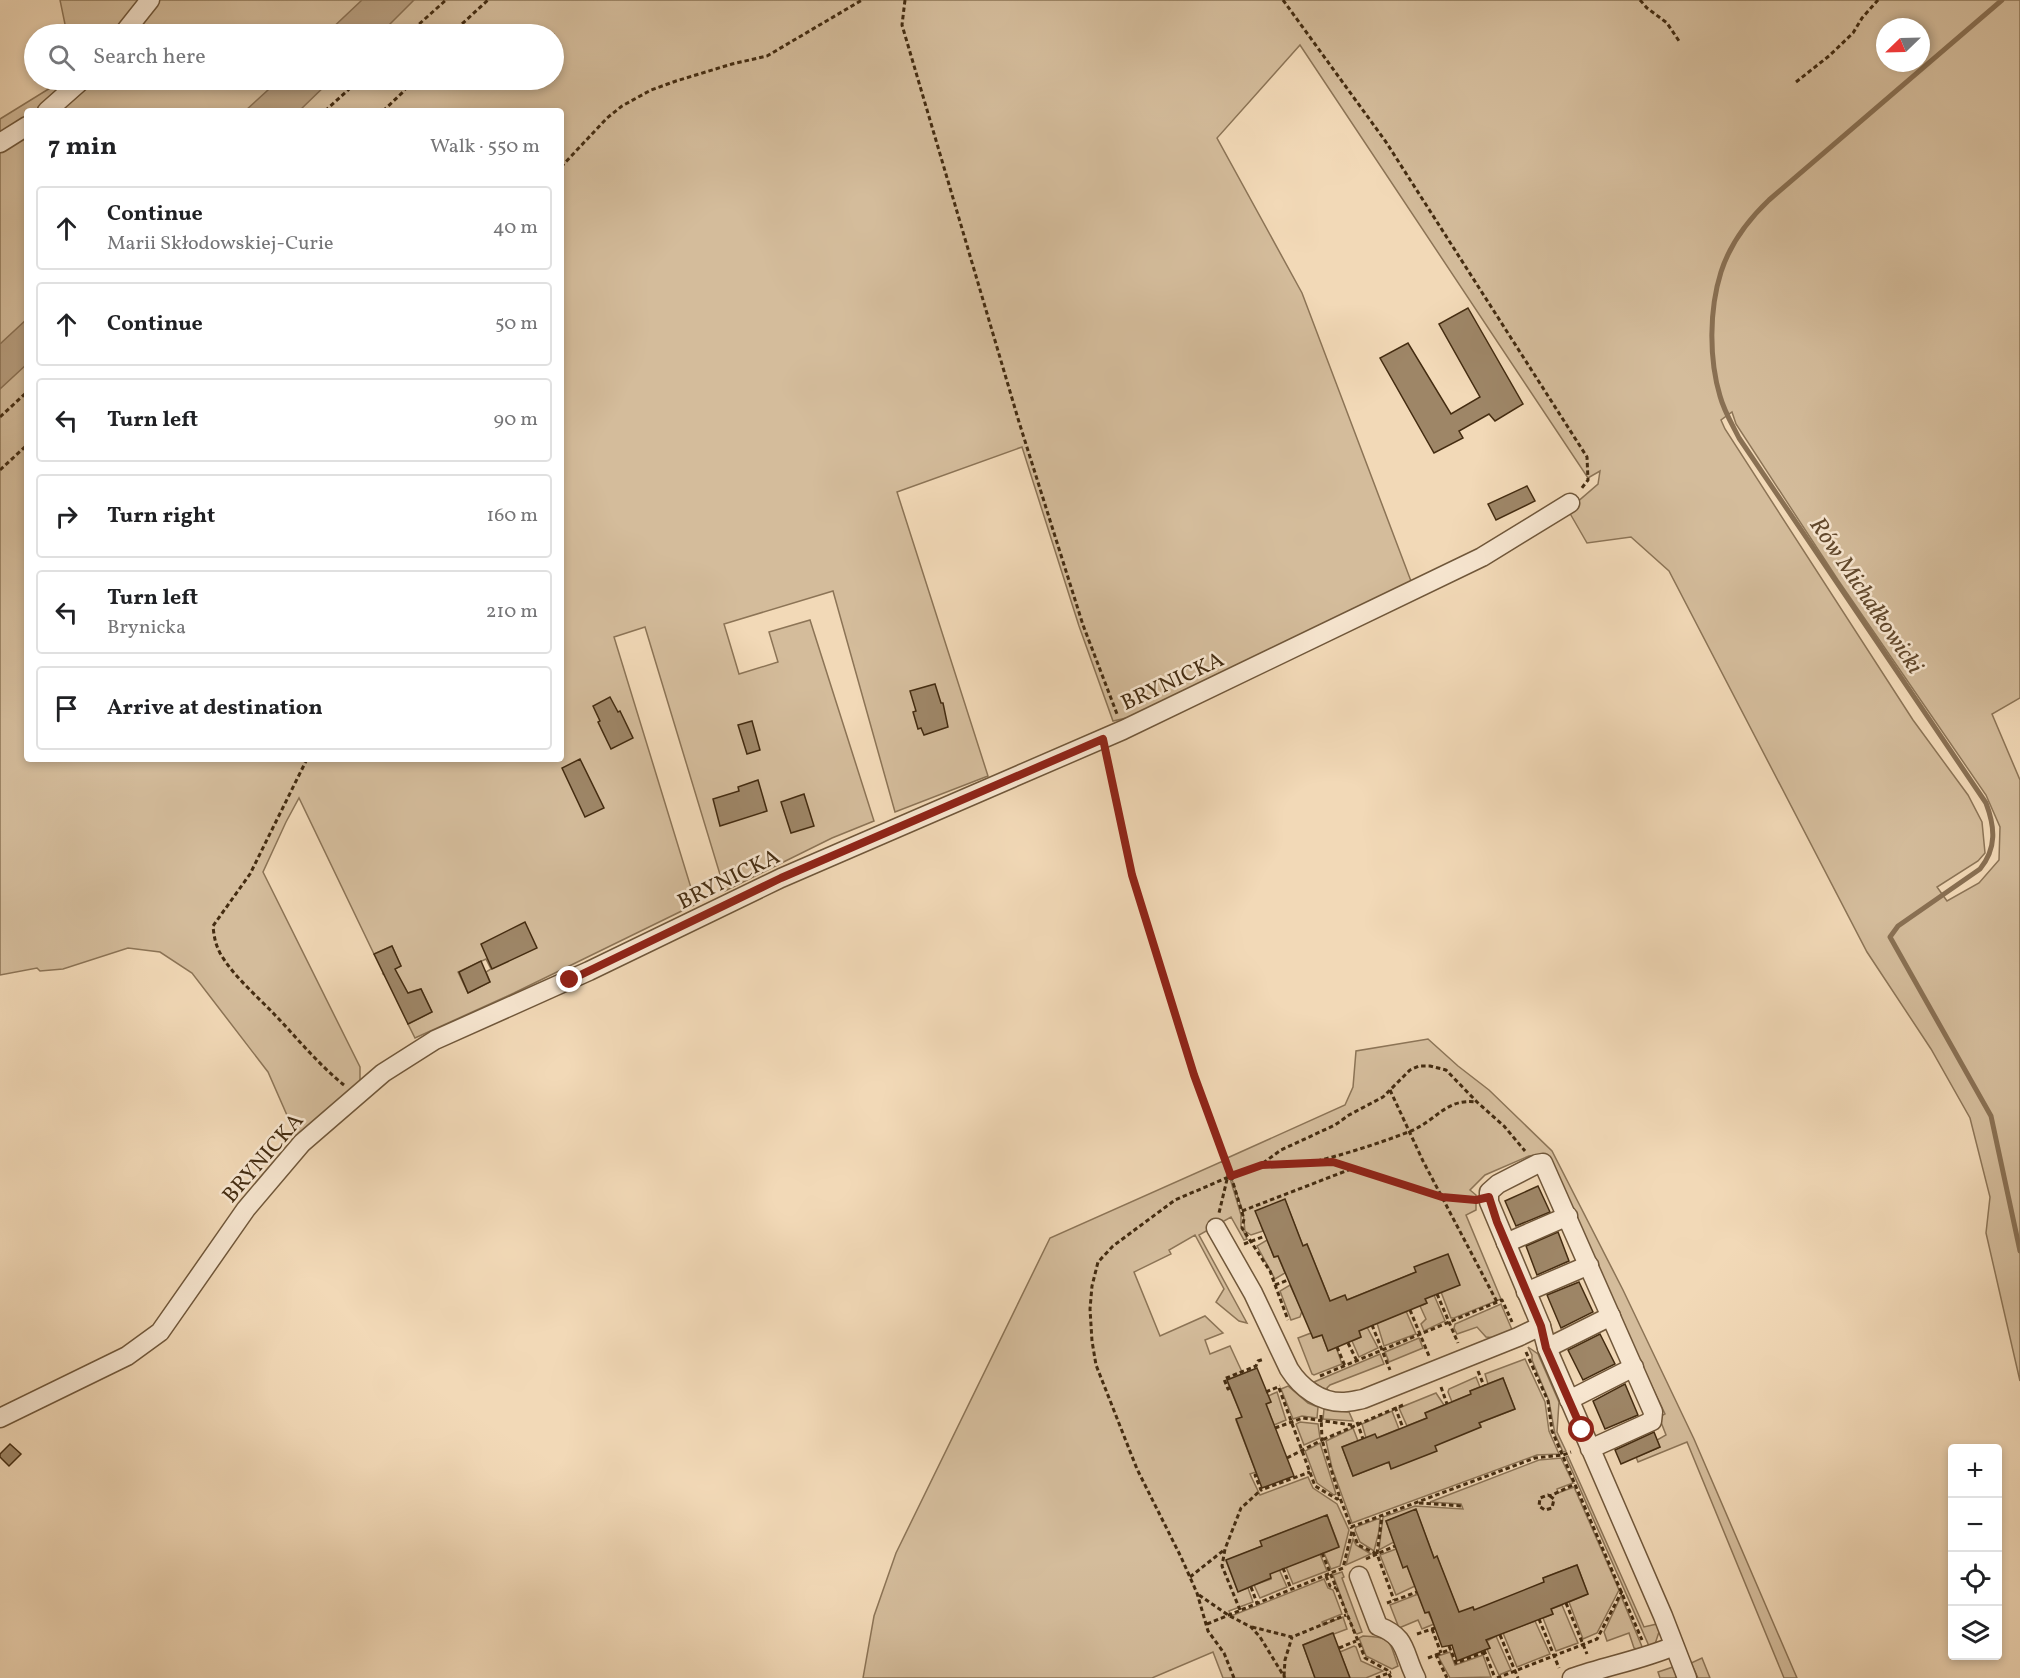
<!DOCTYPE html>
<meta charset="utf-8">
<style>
:root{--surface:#fff;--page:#f6f6f6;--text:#202124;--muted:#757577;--line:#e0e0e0}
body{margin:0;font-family:Vollkorn,serif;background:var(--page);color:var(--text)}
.controls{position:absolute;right:18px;bottom:18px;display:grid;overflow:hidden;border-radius:6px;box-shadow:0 3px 9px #0003}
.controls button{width:54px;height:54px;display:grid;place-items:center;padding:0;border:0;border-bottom:2px solid var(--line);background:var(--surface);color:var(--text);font:30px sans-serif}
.compass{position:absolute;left:1876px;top:18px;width:54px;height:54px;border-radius:50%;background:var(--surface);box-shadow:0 3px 9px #0003;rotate:247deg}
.stop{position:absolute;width:18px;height:18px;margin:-14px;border:4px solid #8f2418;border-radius:50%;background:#fff}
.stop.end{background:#8f2418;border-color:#fff;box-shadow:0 2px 6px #0008}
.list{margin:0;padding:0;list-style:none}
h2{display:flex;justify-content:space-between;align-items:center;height:78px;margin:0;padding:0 24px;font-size:26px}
h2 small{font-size:20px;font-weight:400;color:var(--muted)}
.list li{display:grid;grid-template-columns:39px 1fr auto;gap:18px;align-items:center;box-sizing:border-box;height:84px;margin:0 12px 12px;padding:0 12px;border:2px solid var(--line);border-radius:6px}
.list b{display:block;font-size:22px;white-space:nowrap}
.list p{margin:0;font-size:20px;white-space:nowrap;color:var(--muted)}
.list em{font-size:20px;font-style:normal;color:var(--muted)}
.icon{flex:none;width:33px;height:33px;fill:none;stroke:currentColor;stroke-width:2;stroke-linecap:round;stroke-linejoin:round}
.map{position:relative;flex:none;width:2020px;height:1678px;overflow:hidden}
.search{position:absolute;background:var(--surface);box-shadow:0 3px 9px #0003;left:24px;top:24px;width:540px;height:66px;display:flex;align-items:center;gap:15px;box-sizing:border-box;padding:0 21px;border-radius:33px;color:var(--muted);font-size:22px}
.panel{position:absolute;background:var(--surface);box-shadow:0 3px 9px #0003;left:24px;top:108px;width:540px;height:654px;border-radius:6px}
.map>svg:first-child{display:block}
.green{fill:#d4bc9b;stroke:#8c7456;stroke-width:1.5;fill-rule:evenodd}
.water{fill:#b79e7f;stroke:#897053;stroke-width:1.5}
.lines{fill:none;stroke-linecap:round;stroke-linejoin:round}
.stream{stroke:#897053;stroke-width:5}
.building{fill:#9e8667;stroke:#442c11;stroke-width:1.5}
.minor-casing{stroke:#70573a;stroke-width:21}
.path{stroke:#442c11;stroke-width:3;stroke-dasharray:4.5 3;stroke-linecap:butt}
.minor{stroke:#f7e6d0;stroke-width:18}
.route{stroke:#8f2418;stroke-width:8}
.labels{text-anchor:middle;stroke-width:5;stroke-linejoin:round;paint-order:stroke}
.street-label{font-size:22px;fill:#442c11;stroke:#f7e6d0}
.water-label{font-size:24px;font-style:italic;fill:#61482c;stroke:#f7e6d0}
</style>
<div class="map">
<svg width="2020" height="1678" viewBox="0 0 2020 1678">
<rect width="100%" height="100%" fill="#f2d9b7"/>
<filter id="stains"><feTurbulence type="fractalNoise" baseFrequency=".00333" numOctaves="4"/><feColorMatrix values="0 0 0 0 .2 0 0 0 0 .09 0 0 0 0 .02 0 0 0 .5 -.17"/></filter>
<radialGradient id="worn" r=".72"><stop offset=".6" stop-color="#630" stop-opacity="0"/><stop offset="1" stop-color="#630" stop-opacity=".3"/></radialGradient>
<!-- green -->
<g class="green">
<path d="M60,0H2020V698L1992,714L2020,780V1381L1986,1233L1990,1197L1970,1118L1931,1049L1867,952L1669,571L1631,537L1587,543L1568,510L1598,484L1600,471L1588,478L1300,45L1217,138L1302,293L1414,589L1135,716L1113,721L1079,626L1022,447L897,492L988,776L895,812L833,591L724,624L739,674L778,662L769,632L810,620L874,821L832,838L725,891L645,627L614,637L696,904L514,993L415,1038L408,1024L432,1012L421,989L408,993L383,974L401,966L392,946L374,954L299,798L286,822L263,872L360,1067V1082L297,1138L268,1072L192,973L160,952L128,948L63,969L40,971L37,968L0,975V119L63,80H554V34H67ZM1885,27H1921V63H1885ZM27,111H561V759H27ZM1732,412L1736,424L1838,580L1986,795L2000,827L1999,860L1979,883L1947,901L1937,887L1978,861L1985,853L1982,822L1968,795L1913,720L1725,429L1721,420ZM486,959L491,969L486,972L490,982L468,993L458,972Z"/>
<path d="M1428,1039L1458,1066L1489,1090L1552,1151L1623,1290L1694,1439L1797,1678H1784L1687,1442L1638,1462L1636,1457L1660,1447L1657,1440L1666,1435L1659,1417L1665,1414L1544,1159L1535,1155L1529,1156L1485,1175L1470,1190L1476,1195V1210L1466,1215L1501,1299L1454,1318H1451L1441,1292L1416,1272L1347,1300L1330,1301L1307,1244L1303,1246L1285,1200L1256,1211L1263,1231L1251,1235L1245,1231L1243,1212L1225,1159L1345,1105L1353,1087L1356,1051Z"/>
<path d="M1223,1161L1229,1175L1241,1215V1226L1247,1239L1244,1240L1231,1217L1199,1235L1247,1323L1239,1321L1216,1302L1224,1289L1195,1235L1169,1250L1171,1254L1134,1272L1160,1336L1205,1316L1223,1333L1205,1340L1210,1354L1230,1346L1243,1374L1227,1381L1242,1417L1236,1420L1256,1472L1250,1474L1260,1495L1308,1477L1313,1488L1337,1504L1349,1530L1340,1566L1331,1569L1324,1553L1339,1546L1327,1515L1261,1541L1262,1546L1226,1561L1238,1591L1248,1588L1253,1602L1229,1611L1231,1616L1324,1579L1328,1588L1333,1590L1342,1614L1322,1622L1323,1625L1343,1617L1347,1629L1334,1634L1332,1633L1303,1645L1315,1678H1223L1213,1652L1152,1678H863L874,1616L896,1553L1050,1238Z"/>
<path d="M1267,1240L1274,1257L1278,1256L1285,1273L1275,1279L1257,1246Z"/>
<path d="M1290,1285L1302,1311L1300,1317L1291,1320L1280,1291Z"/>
<path d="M1434,1295L1445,1321L1424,1331L1421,1324L1426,1319L1420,1306L1427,1303L1425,1298Z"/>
<path d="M1501,1304L1513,1332L1496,1338L1486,1337L1477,1327L1457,1334L1454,1328L1455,1324Z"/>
<path d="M1406,1311L1416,1334L1384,1346L1377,1323Z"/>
<path d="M1367,1327L1378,1348L1359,1357L1352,1341L1361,1337L1359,1331Z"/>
<path d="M1311,1333L1313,1338L1322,1335L1328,1350L1336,1347L1342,1364L1314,1375L1312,1374L1298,1338Z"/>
<path d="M1419,1338L1423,1348L1389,1362L1385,1352Z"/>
<path d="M1528,1347L1538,1354L1559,1402L1557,1432L1566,1451L1563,1452L1555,1434L1549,1401L1532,1360V1355Z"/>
<path d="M1380,1354L1384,1364L1330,1385L1327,1388L1328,1392L1314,1382Z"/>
<path d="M1525,1359L1545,1402L1549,1431L1559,1454L1537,1455L1352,1523L1332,1468L1326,1441L1353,1428L1358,1441L1342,1447L1353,1476L1386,1463H1389L1391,1468L1434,1445L1481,1426L1479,1423L1515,1409L1503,1378L1488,1384L1485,1374Z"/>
<path d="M1476,1377L1480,1387L1470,1391L1471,1394L1452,1402L1448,1392L1449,1389Z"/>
<path d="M1288,1386L1308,1403L1318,1407L1317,1418L1302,1416L1293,1419L1281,1389Z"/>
<path d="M1277,1392L1286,1420L1274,1425L1266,1404L1271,1402L1268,1396Z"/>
<path d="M1436,1393L1444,1405L1425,1413L1427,1418L1407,1426L1399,1408Z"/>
<path d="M1324,1409L1349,1412L1353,1421L1323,1419Z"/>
<path d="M1392,1411L1399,1429L1377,1438H1366L1362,1424Z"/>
<path d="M1300,1422L1318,1424L1320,1438L1304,1445L1296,1424Z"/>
<path d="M1320,1443L1336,1494L1334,1495L1317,1483L1305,1451Z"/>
<path d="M1568,1456L1644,1627L1657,1624L1659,1632L1655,1644L1649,1646L1566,1457Z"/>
<path d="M1561,1458L1573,1483L1557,1489L1558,1493L1574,1487L1619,1590L1597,1633L1583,1639L1569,1602L1588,1594L1577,1565L1543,1578L1545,1583L1475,1611L1473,1607L1459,1613L1437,1557L1434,1558L1416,1510L1386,1521L1394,1542L1379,1550L1383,1517L1415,1506L1463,1509L1461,1504L1430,1502L1539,1460Z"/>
<path d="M1380,1518L1379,1531L1374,1551L1360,1542L1355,1530L1356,1527Z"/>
<path d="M1353,1539L1356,1545L1371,1554L1346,1565Z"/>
<path d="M1396,1549L1404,1567L1407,1566L1415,1586L1396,1595L1380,1555Z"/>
<path d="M1320,1554L1327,1571L1293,1584L1286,1567Z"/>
<path d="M1279,1569L1287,1587L1260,1598L1254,1585L1271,1579L1269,1573Z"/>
<path d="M1342,1572L1344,1577L1342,1578L1362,1632L1357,1634L1354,1632L1333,1575Z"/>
<path d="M1418,1594L1425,1612H1428L1434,1624L1422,1629L1418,1620L1399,1628L1390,1605Z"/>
<path d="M1621,1596L1643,1649L1639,1650L1634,1648L1629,1633L1607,1641L1604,1632Z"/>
<path d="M1562,1605L1578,1643L1556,1651L1543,1618L1553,1614L1551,1609Z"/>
<path d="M1535,1621L1550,1654L1517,1667L1503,1633Z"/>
<path d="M1363,1636C1392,1637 1389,1640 1398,1666L1392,1669L1366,1656L1359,1638Z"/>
<path d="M1496,1636L1511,1670L1499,1675L1487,1649L1490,1648L1487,1641Z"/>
<path d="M1354,1646L1356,1647L1361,1661L1383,1671L1366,1678H1350L1340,1652Z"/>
<path d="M1450,1652L1455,1665L1483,1655L1491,1677L1450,1678L1438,1656Z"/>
<path d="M1702,1658L1710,1678H1698L1691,1663Z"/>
<path d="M1673,1667L1677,1674L1675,1678H1660L1658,1672Z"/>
</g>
<!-- water -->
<g class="water">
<path d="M362,0H414L380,34H326Z"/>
<path d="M279,80H331L299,111H245Z"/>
<path d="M27,319V364L0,389V344Z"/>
</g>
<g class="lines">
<!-- stream -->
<path class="stream" d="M2002,0L1769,200C1748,220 1730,244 1721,272C1709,310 1709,359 1720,396C1724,411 1732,424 1739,438L1986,803C1995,827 1997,848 1980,869L1898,926L1890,937L1991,1116L2020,1251"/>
</g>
<!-- building -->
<g class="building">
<path d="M1468,308L1523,404L1495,421L1489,414L1459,431L1463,438L1434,453L1380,358L1408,343L1451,414L1480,397L1439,324Z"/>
<path d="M1527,486L1535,501L1496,520L1488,504Z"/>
<path d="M935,684L941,703H943L948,727L924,735L921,728L918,729L913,712L916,711L910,691Z"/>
<path d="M610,697L618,712L620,711L633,738L611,749L598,722L600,721L593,706Z"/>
<path d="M752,721L760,750L747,754L738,725Z"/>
<path d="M580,759L604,808L585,817L562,768Z"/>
<path d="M758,780L767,811L720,826L713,799L739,791L738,787Z"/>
<path d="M804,794L814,826L791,833L781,802Z"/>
<path d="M525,922L537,948L492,969L481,944Z"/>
<path d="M392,946L401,966L395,969L408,993L421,989L432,1012L408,1024L374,954Z"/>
<path d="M481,961L490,982L468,993L459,972Z"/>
<path d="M1538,1186L1550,1212L1516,1226L1505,1201Z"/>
<path d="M1285,1199L1303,1246L1307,1244L1330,1301L1345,1295L1347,1300L1416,1272L1414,1267L1448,1254L1460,1285L1425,1299L1427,1303L1359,1331L1361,1337L1328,1351L1322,1335L1313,1338L1278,1256L1274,1257L1255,1211Z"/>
<path d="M1558,1232L1569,1261L1537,1275L1526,1246Z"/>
<path d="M1579,1282L1593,1312L1561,1328L1547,1295Z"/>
<path d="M1600,1334L1615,1364L1583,1380L1568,1350Z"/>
<path d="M1257,1368L1271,1402L1266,1404L1294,1476L1262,1488L1236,1419L1242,1417L1227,1380Z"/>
<path d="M1503,1378L1515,1409L1479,1423L1481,1427L1435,1446L1437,1451L1391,1469L1389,1462L1353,1476L1342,1447L1375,1434L1377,1438L1427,1418L1425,1413L1471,1394L1470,1391Z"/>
<path d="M1625,1384L1638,1415L1605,1429L1593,1401Z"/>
<path d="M1654,1432L1660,1447L1621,1464L1615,1450Z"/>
<path d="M10,1444L21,1454L9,1466L0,1457V1454Z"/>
<path d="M1416,1509L1434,1558L1437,1556L1459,1612L1473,1607L1474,1610L1544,1582L1543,1578L1577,1565L1588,1594L1551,1609L1553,1614L1486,1640L1490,1648L1457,1661L1452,1645L1442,1647L1429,1612L1425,1613L1407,1566L1403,1568L1386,1521Z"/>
<path d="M1327,1515L1339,1547L1270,1574L1271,1578L1238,1592L1226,1560L1262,1546L1260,1541Z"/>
<path d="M1333,1633L1350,1678H1315L1303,1645Z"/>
</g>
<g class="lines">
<defs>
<g id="minor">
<path d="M123,34L150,0"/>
<path d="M47,111L82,80"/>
<path d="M0,143L27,126"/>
<path d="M1216,1228L1253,1293L1289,1369C1301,1388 1321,1403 1344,1402C1350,1402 1357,1400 1363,1399L1518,1337L1541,1326"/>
<path d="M1506,1243L1568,1216"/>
<path d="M1526,1292L1589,1265"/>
<path d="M1547,1348L1611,1316"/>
<path d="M1569,1400L1634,1367"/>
<path d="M0,1418L127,1356L160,1332L246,1209L302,1143L383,1073L435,1040L589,971L781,878L1123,730L1482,557L1570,503"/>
<path d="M1590,1449L1652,1421L1653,1412L1543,1163L1537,1164L1498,1184L1489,1192V1202L1541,1326L1547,1348L1663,1616L1687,1678"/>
<path d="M1359,1576L1378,1626C1408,1637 1403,1653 1416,1678"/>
<path d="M1572,1678C1606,1666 1641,1660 1674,1646"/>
</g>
</defs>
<!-- minor casing -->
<use href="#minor" class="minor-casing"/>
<!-- path -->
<g class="path">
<path d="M905,0L902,25L1019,422L1083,625L1117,714"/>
<path d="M1283,0L1386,142L1587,457L1588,480L1581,489"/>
<path d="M1640,0L1647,8L1667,23L1679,41"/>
<path d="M408,34L446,0"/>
<path d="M451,34L488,0"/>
<path d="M1796,82L1829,56L1853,33L1862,18L1878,0"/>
<path d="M325,111L359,80"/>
<path d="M383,111L403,92L412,80"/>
<path d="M561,167L607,118L622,106L651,90L676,81L732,64L767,56L862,0"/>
<path d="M0,417L27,392"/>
<path d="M0,470L27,445"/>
<path d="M1107,755L1132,875L1194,1075L1229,1171L1219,1213"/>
<path d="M307,759L250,874L213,926C214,936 215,943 220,953C233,976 257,996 275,1015C298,1039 318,1064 344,1085"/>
<path d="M1390,1090L1423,1161L1497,1302"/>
<path d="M1317,1161C1349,1153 1380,1143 1411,1131C1437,1120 1446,1098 1477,1102"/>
<path d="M1263,1163L1281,1150L1335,1125L1349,1115L1383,1097L1410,1070L1419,1066H1430L1446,1070L1477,1102L1504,1126L1525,1151"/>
<path d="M1231,1176L1244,1219L1242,1228L1270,1271L1288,1320"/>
<path d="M1242,1211L1351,1169"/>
<path d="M1244,1244L1265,1236"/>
<path d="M1275,1285L1288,1280"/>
<path d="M1437,1294L1458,1343"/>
<path d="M1410,1310L1429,1356"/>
<path d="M1372,1325L1390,1370"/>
<path d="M1348,1343L1357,1361"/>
<path d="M1337,1347L1345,1366"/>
<path d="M1526,1352L1548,1401L1552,1431L1642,1640"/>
<path d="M1478,1371L1484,1386"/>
<path d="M1320,1376L1502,1300L1512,1322"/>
<path d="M1441,1387L1447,1404"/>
<path d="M1230,1388L1228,1389L1224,1379L1256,1366L1258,1361L1264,1359"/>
<path d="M1279,1388L1315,1486L1337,1499L1340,1498"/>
<path d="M1266,1392L1280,1386"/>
<path d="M1403,1405L1322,1440L1340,1498L1351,1527L1535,1458L1563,1455L1571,1452"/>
<path d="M1395,1407L1403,1428"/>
<path d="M1357,1422L1363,1439"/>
<path d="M1275,1428L1303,1418L1352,1425"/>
<path d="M1287,1458L1322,1440L1321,1415"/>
<path d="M1257,1475H1255L1261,1490L1310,1472"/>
<path d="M1550,1496L1554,1499L1552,1508L1545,1510L1539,1506L1540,1498L1548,1495L1550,1496L1575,1484"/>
<path d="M1419,1503L1462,1506"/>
<path d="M1353,1532L1358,1545L1377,1554L1395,1546"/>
<path d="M1322,1553L1365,1658L1387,1670L1391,1678"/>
<path d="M1377,1554L1382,1516"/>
<path d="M1366,1559L1377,1554L1394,1600"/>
<path d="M1283,1568L1291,1589"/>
<path d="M1326,1576L1330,1586L1336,1588"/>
<path d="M1190,1577L1224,1550"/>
<path d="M1251,1587L1257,1603"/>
<path d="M1199,1595L1228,1615L1251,1627L1260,1637L1285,1678"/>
<path d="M1387,1603L1417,1592"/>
<path d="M1566,1603L1587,1654"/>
<path d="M1240,1610L1222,1566L1225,1549L1241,1508L1261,1490"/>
<path d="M1539,1619L1559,1668"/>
<path d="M1207,1624L1343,1568L1352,1531L1351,1527"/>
<path d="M1252,1627L1292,1637L1346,1615"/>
<path d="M1432,1629L1441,1653"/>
<path d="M1417,1634L1435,1628"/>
<path d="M1500,1635L1518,1678"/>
<path d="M1449,1646L1456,1663L1482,1653L1486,1654"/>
<path d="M1339,1648L1356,1641"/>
<path d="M1484,1650L1495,1678"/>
<path d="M1436,1655L1451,1649"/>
<path d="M1428,1658L1436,1655L1447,1678"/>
<path d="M1284,1676L1285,1660L1292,1637"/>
<path d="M1234,1678L1224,1653L1208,1631L1197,1593L1181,1557L1137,1469L1096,1365L1092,1341L1090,1309L1092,1286L1098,1262L1113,1246L1175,1200L1231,1176L1262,1165L1333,1162L1442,1196L1472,1199"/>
<path d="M1376,1678L1391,1672"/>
<path d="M1497,1678L1597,1639L1622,1591"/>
</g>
<!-- minor -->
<use href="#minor" class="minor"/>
</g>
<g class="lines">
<!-- route -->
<path class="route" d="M570,980L781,878L1103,739L1132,875L1194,1075L1231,1176L1262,1165L1333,1162L1442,1197L1476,1200L1489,1197L1497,1222L1541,1326L1546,1348L1582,1430"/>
</g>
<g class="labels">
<!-- street labels -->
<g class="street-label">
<text transform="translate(1172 680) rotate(-25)" y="8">BRYNICKA</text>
<text transform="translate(728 878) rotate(-26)" y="8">BRYNICKA</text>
<text transform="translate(262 1157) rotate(-49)" y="8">BRYNICKA</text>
</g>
<!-- water labels -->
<g class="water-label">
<text transform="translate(1867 595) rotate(56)" y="8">Rów Michałkowicki</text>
</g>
</g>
<rect width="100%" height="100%" filter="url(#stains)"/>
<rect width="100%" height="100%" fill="url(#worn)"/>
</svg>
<div class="controls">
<button>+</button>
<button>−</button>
<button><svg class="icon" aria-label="locate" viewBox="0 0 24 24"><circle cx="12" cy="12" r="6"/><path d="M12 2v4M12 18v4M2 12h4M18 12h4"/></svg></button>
<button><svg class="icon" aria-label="layers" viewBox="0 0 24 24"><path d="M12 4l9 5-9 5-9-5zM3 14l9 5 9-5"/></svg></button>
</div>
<svg class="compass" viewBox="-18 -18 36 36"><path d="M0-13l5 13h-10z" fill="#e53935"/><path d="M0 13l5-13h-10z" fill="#757577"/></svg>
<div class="stop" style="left:1582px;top:1430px"></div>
<div class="stop end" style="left:570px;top:980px"></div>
<div class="search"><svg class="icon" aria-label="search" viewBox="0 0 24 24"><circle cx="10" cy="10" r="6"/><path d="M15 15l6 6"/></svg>Search here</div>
<section class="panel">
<h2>7 min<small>Walk · 550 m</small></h2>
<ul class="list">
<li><svg class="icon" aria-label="ahead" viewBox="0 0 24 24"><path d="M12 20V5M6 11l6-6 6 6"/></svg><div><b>Continue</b><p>Marii Skłodowskiej-Curie</p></div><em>40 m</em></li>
<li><svg class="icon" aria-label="ahead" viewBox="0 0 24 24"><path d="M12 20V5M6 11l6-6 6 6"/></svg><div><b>Continue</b></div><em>50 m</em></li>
<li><svg class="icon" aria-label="left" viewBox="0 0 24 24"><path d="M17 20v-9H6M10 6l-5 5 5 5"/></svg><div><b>Turn left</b></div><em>90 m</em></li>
<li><svg class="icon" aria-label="right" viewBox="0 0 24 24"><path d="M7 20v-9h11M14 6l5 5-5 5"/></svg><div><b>Turn right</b></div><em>160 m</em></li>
<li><svg class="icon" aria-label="left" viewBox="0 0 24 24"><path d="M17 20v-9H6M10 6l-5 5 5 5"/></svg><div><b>Turn left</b><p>Brynicka</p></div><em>210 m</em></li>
<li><svg class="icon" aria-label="arrive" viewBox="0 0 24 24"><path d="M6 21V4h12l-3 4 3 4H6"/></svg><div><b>Arrive at destination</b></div></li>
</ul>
</section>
</div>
